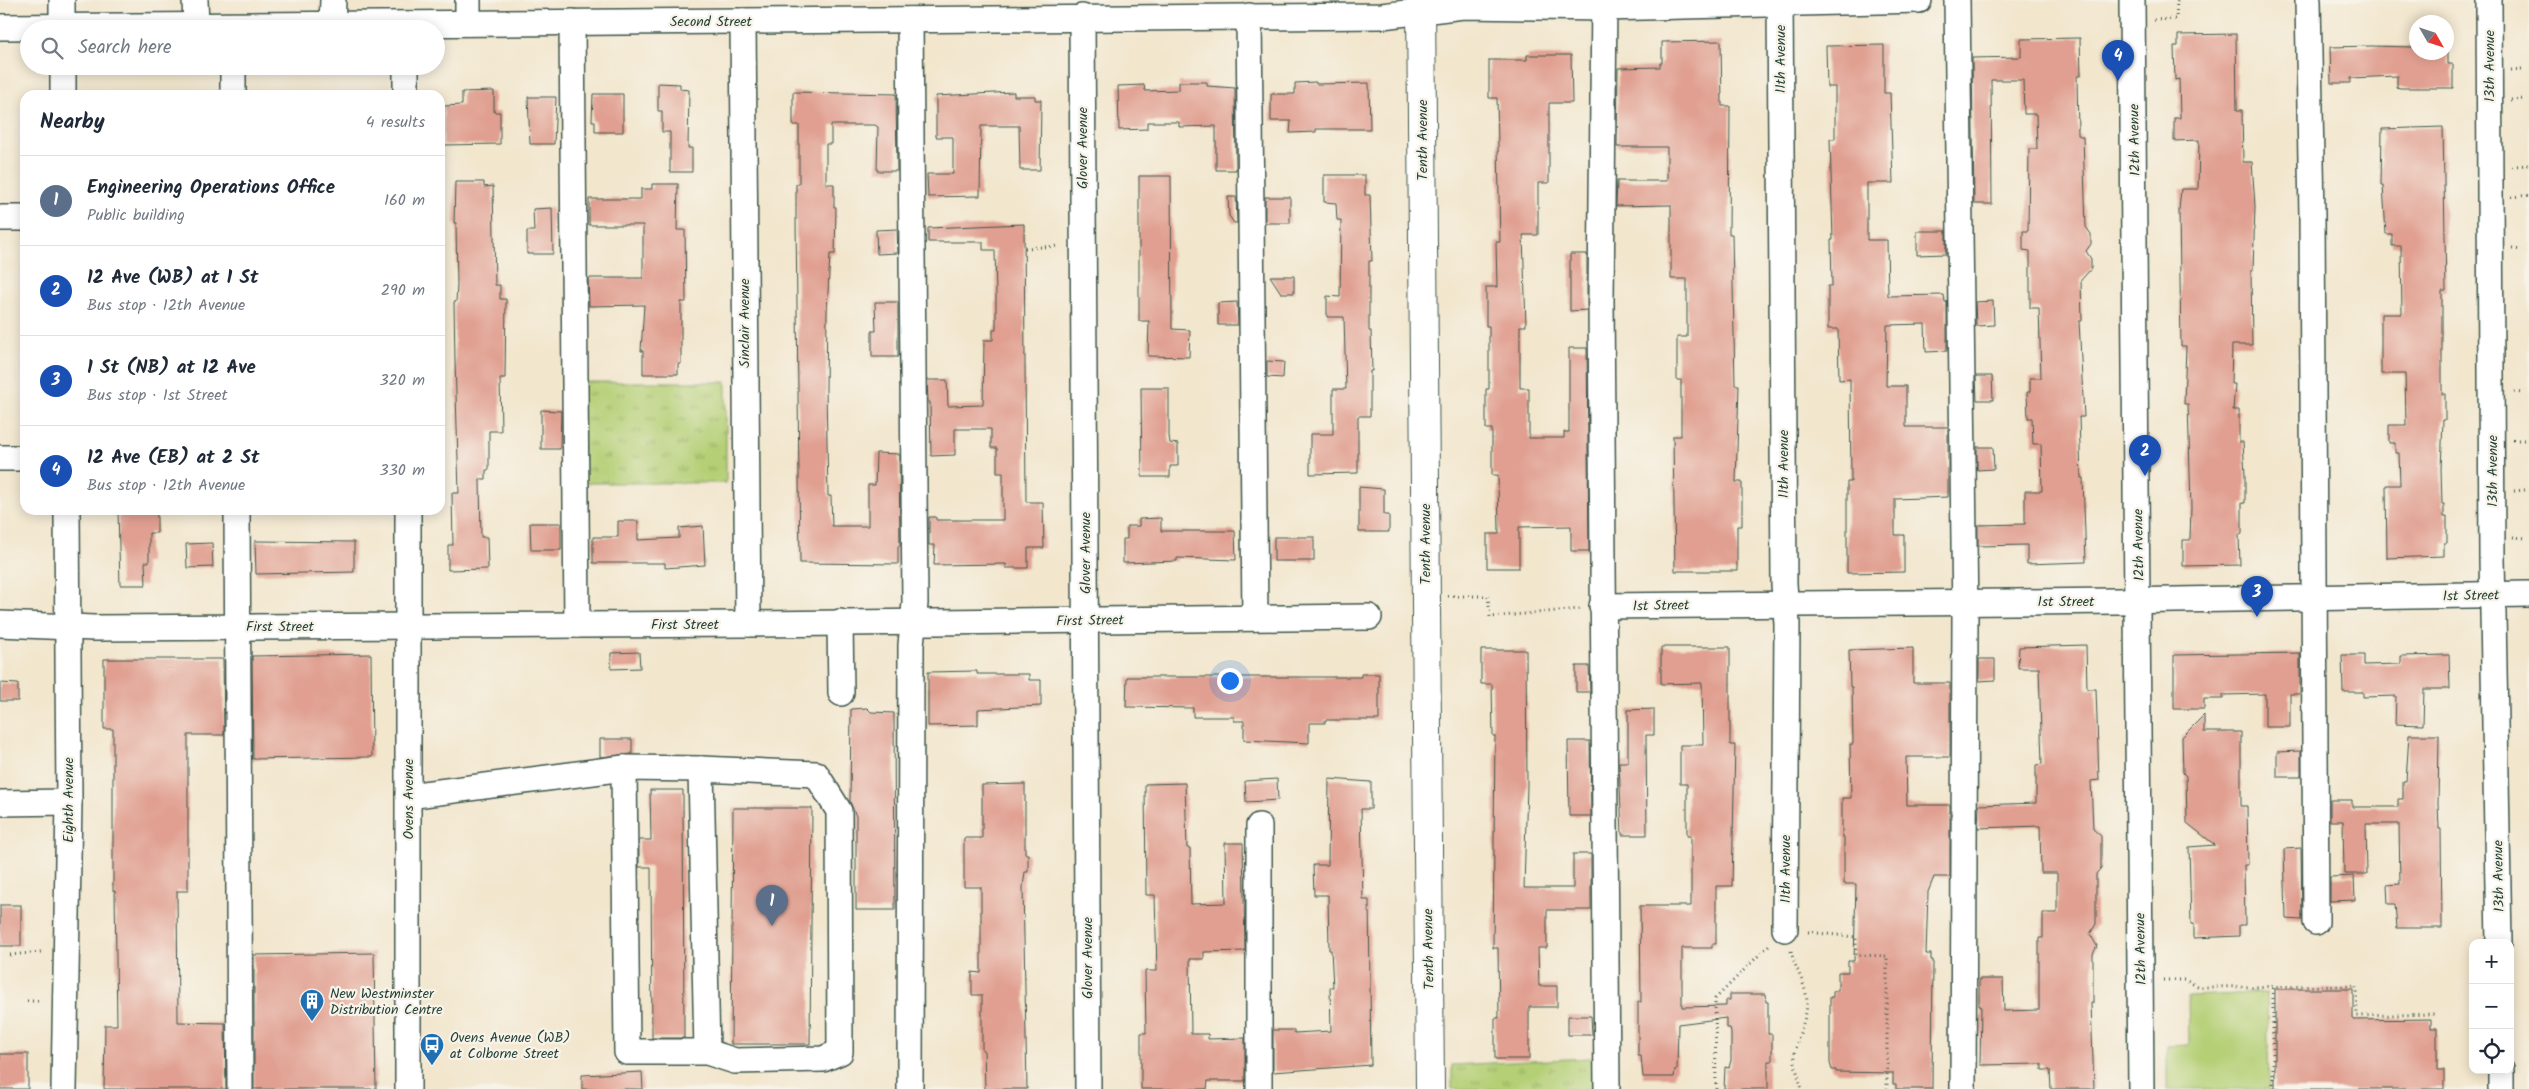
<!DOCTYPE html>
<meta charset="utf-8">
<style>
:root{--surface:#fff;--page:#f6f6f7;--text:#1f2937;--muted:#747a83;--line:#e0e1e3;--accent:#d93025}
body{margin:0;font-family:Kalam,sans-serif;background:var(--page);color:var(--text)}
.controls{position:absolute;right:15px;bottom:15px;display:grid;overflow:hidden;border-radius:10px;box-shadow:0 2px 12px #0003}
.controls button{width:45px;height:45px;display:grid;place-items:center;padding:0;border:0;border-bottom:1px solid var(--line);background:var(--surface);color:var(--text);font:25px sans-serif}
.compass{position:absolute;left:2409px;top:15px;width:45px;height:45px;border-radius:50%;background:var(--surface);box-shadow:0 2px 12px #0003;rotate:129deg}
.you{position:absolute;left:1229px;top:680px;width:18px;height:18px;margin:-12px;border:4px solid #fff;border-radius:50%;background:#1a73e8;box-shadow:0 0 0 8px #1a73e833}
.badge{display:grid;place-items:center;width:32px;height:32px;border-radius:50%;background:var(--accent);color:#fff;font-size:16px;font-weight:700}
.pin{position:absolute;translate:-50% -41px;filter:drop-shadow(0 1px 2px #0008)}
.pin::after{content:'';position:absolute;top:26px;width:18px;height:15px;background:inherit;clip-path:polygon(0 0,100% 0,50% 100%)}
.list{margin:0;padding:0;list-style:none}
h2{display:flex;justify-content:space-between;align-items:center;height:65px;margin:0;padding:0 20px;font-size:21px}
h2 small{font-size:16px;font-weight:400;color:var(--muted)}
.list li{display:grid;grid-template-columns:32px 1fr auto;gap:15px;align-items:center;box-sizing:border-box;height:90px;padding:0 20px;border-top:1px solid var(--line)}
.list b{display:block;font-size:19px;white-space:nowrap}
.list p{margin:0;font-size:16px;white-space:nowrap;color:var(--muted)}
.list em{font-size:16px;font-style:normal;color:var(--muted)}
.icon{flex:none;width:28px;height:28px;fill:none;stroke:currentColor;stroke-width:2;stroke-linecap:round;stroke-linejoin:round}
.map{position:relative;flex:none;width:2529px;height:1089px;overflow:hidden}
.search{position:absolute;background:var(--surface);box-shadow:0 2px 12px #0003;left:20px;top:20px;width:425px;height:55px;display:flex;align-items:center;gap:12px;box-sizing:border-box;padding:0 18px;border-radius:28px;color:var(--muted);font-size:19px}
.panel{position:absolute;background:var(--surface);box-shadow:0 2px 12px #0003;left:20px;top:90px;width:425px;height:425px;border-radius:15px}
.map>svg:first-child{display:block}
.grass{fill:#b4cf74;stroke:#6a8654}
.park{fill:url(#park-tufts);stroke:#6a8654}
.building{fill:#e09f90}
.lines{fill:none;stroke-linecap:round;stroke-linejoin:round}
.minor-casing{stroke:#3f564b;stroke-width:28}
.major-casing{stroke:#3f564b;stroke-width:30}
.path{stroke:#3f564b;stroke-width:3;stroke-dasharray:1 4;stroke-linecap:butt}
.minor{stroke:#fff;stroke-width:25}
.major{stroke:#fff;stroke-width:28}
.labels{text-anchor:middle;stroke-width:4.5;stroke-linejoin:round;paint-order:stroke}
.street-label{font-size:14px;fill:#1f3d34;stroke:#f7f3e8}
.poi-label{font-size:14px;fill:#1f3d34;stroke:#f7f3e8;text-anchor:start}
</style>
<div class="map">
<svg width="2529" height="1089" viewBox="0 0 2529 1089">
<defs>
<pattern id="park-tufts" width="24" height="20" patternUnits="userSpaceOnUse" patternTransform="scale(1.25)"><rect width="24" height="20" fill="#b4cf74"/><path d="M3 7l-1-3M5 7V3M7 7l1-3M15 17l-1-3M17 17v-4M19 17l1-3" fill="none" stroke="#92a960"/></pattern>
</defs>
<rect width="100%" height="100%" fill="#f7f3e8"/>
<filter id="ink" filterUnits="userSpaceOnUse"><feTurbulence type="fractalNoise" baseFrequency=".02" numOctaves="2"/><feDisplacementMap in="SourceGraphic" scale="10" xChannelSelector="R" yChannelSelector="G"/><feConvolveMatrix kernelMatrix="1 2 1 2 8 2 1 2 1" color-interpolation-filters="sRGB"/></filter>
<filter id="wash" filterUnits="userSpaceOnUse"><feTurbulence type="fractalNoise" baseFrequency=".0096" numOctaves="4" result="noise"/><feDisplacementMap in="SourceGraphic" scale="20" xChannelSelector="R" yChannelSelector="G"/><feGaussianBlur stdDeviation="1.12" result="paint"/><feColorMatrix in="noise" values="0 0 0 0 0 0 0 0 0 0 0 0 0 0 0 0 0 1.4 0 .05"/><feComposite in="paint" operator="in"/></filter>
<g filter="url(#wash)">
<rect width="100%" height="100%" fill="#f2e6cd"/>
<!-- grass -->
<path class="grass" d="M2267,993L2269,1089H2167V1046L2189,1045L2188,996Z"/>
<!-- park -->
<g class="park">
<rect x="582" y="382" width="144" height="101"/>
<path d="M1607,1057V1089H1452V1065Z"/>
</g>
<g id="blocks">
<!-- building -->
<g class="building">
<path d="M2236,34L2237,110H2242L2243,162H2252L2255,206L2253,270H2251L2252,345H2232L2231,384H2235L2233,410H2239V442H2243L2245,475V503H2242V534L2239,535L2240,565L2183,566V540H2190L2191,507L2188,404H2184L2186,346H2181L2179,210L2181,189H2198L2199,140L2174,141V118H2180L2179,79L2175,80L2174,46H2178V35Z"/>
<path d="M2080,38L2081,76H2077L2078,135L2083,137L2086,227L2091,234V244L2086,251L2091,259V269L2081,280L2082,321H2079L2084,417H2079L2081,478H2083L2086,562L2027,564V545L1978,546V525L2025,524V491H2042L2041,444H2033L2032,418H2028L2027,392H2030V378H2041L2039,308H2030V251L2023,250V231H2028L2029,149H2037L2036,114H2024L2023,80H1991L1992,204H1974L1972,58L2021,57V39Z"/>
<path d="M1721,41L1722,106H1730L1729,234H1732L1735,385H1739L1736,482H1742V526H1737V571H1675L1673,436H1681V380H1677V337H1687V279H1671V205L1616,206L1617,181H1667V147H1617L1618,68L1660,67V63H1662V42Z"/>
<path d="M1884,45V93H1890L1893,183H1867V240H1887L1888,296L1944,295L1945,302H1947V351L1926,352L1925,324L1887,325L1886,386H1906V427H1948V497L1895,499V535H1904V572L1847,573V482H1851L1850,379L1839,380L1838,329H1828V286H1832L1831,240H1833L1830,139H1835V87H1827L1826,46Z"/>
<path d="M2371,46L2414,47L2416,52H2446L2448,49V64H2453V88H2400L2397,87V76L2351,78V83H2331L2330,47Z"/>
<path d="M1527,55H1571L1572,103H1549V183H1538V235H1523L1526,326H1520V388H1529V438H1564V432H1569V348H1587L1589,551H1571V526L1519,527V568H1487V534H1499L1498,475H1492V429H1486V389H1489V326H1486V287H1497L1496,242H1500L1497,98H1489V60H1527Z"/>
<path d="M1179,82H1207V86L1235,88L1236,170H1216V126L1179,127V122H1147V129L1119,130L1118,86L1144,85L1145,91L1179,90Z"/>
<path d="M1316,82V84L1369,83L1370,129H1316V132L1290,133L1291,121H1271V94H1295V83Z"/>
<path d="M658,83L680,84V89L689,90L688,148H692V172H670V132H662V111H658Z"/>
<path d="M494,91V112H500V144L443,145L444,106L462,105V92Z"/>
<path d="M793,92L896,94L897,171H877L878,127L875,125H831V144H826V184H834V207H836L835,254H830L827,311L826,389L828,496H831L832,526H868V485H875L876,453L899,454L900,546H898V564L800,563L796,221V184H799V125H793Z"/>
<path d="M1014,92V96H1035V100H1041L1040,170H1020L1019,126H981L980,196L928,197L927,174H953V137H936V96Z"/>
<path d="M593,94H623V132H595V121H592Z"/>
<path d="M528,97H556L554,144H530Z"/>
<path d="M2443,127L2446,291H2442V394H2445V420H2443L2441,469L2442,504H2444V517H2447V543H2444V556L2387,558L2386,485H2400L2399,453H2395V443H2389V425H2406L2405,374H2381V314H2402L2401,246H2392V234H2386L2383,185H2381L2382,129Z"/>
<path d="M1324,175H1365V195H1370L1372,261H1369V331H1371L1372,371H1370V416H1358V473L1310,474V434H1333V389H1346L1344,317H1327V296L1340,297L1341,220H1337L1336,203L1324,202Z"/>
<path d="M1139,176H1171L1172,329L1190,330L1189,357L1148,356L1149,321H1139Z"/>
<path d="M455,182H484V187L493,186L495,285H500V299H506L505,378H500L501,431H489V470H486V479H480L481,537H487L488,569L448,570V545H453L452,493H459L455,361L454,302H456L457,285L456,223H454Z"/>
<path d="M652,184H678L677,230H685L686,302H681V364H678V374H643V351H641L644,305L589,306L588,278H643V225H589V199H641V189H652Z"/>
<path d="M1228,197H1236L1237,223H1234L1229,216Z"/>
<rect x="1265" y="197" width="25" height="26"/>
<path d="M552,208L553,254H527V231H534L533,209Z"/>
<path d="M1024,224L1026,502H1043L1044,548H1028V568H1006V564L934,565L935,545H929V517H936V520H1003V473H997V448H991V429H955V455L931,456L930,402H928L927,380H947L948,406L983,405L984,340H993V330H996V295L995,250H983V242H928V228Z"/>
<path d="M897,229L898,253L877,254L876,230Z"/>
<path d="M1917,231H1946V254L1917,255Z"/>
<path d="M1570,254H1587V310L1570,311Z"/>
<path d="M1270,276H1294V293H1281Z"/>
<path d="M1993,301L1994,325L1976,326L1975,302Z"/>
<path d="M875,302H898V357H872V331H876Z"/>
<path d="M1237,302L1238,325H1218V303Z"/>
<path d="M1267,361L1284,362L1283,378L1267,377Z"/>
<path d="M1976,376H1992L1993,400H1977Z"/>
<path d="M1141,388H1169V436L1170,443L1178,444V466H1170V477H1142Z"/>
<path d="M541,410L561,411L560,449H541Z"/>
<path d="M1977,447H1993L1994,469L1977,470Z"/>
<path d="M1359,487L1384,489V515H1389V532H1359Z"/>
<path d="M118,510H154L157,513V533H149V562H145L146,585H120Z"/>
<path d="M1161,518V531H1235L1236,560L1177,558V561L1123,563V539H1127V526H1139V519Z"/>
<path d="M618,521H638V540L679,538V528L703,526L705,565L665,568V563H593V537H618Z"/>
<path d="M530,523H561V550H531Z"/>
<rect x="1274" y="537" width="40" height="24"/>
<path d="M255,541L354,542V572L256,574Z"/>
<path d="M212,543L213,567L187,568L186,544Z"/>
<path d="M2086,645L2087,689H2096L2099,780L2091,781L2093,829L2101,836V868L2096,874V924L2090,934L2097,946L2093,954V1003H2091L2094,1089H2051L2050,1070H2042V1064L1980,1065L1981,1006H1979V979H2003L2004,1011L2039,1010V938H2043V913H2057V873H2041L2040,826L1978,828L1979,805L2036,803V765L2042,764L2039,668H2018L2019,647Z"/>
<path d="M1661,647H1730V745H1735L1732,886H1716V944H1712V948H1682V1007L1726,1006V1000H1730V994H1765L1766,1002H1768V1034H1772V1061H1768V1089H1724L1725,1067L1729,1068L1731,1060V1032L1730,1028H1726V1018L1678,1024L1677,1070H1675L1674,1077H1643L1641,1056H1638V1002H1641L1640,906H1691V836H1687V784H1680V745H1703L1702,683L1661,684Z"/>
<path d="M1913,648V683H1950V757H1906L1907,805H1950V877H1934L1928,892L1926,954H1931V960H1933L1932,1089H1896V1084H1893V1073L1836,1072V1070H1832L1830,1063V997H1833V991H1838V972H1848V961H1854L1856,884H1844V837H1842V798H1851L1850,744H1853L1852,687H1850L1849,650Z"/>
<path d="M1481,650H1526L1527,785L1524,888H1573V854H1591V910H1547V948H1538L1539,986H1557V1007H1529V1059H1495V1018H1499L1498,948H1493L1495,736H1493L1492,684H1481Z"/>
<path d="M639,652L640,668L611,669V653Z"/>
<path d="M2300,653V694H2290V727H2265V694L2223,695V699H2204V709H2174V655Z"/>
<path d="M371,654L372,757L253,759L252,656Z"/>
<path d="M2342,655H2364V665L2401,664V656L2449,655L2450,689H2424L2423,725L2395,724L2396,696L2363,697V692H2343Z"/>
<path d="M104,659H223L224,735H188V891H177L178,1022L225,1023L226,1089H104L105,1025H117L115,891H113V729H104Z"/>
<path d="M1979,659H1995V680L1979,681Z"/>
<path d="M1576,666H1589L1590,692H1576Z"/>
<path d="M977,671V674H1029V680H1041V706L978,709V725L928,726V672Z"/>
<path d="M1361,674H1379V720H1325V723H1309V743L1244,740V721H1234V717H1193V708L1126,707L1127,677H1361Z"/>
<path d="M0,683L18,684V701H0Z"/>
<path d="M867,708L871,712L894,713L895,910H856V816L850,802L851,709Z"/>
<path d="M1654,709V735H1646L1647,835H1622L1619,762H1628V710Z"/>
<path d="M2204,715V732H2241V806H2247L2248,865H2244L2245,925H2239V936L2194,938V924H2191L2189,847L2215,845L2187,823L2186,776L2183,773L2182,737Z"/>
<path d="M2409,735H2439L2438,803L2439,829H2441L2442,928H2397L2395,904H2388L2387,885L2400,884L2399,824H2366L2367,874H2344L2343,821H2330V800H2352V807H2398V799H2403V781H2406Z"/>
<path d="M600,739H632V754L600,757Z"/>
<path d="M1568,741H1590L1591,816H1569Z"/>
<path d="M2301,751V777H2277V752Z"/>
<path d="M1277,779L1278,800L1246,802L1245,781Z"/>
<path d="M1329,779L1371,782V809H1361L1363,900H1369L1371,1065L1273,1072V1030H1294V1033L1331,1031L1330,987H1333L1331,950H1329L1328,895H1314L1313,865H1328Z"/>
<path d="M1185,783L1187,848H1190L1191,904L1226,903L1225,843H1243L1245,951L1204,952V959H1190L1191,1034H1208V1039L1245,1038V1081H1208L1207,1089H1141V1033H1146L1145,971H1157L1155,895H1146L1145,784Z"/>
<path d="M1025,784V854H1028V872H1025L1023,887L1027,1089H985L984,1050H982V995H972V972L981,973V887H964V838H982V785Z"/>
<path d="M650,790H683L684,1038H652L651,867H639V840H651Z"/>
<path d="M733,808H812L810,1044H731Z"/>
<path d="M2301,848L2302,920L2286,919L2284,849Z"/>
<path d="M2354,876L2355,900L2330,901V877Z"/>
<rect x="0" y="905" width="21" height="41"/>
<path d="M374,953L376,1089H254V955Z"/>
<path d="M2275,989H2353V1020L2431,1019V1028H2437V1070H2444V1089H2275Z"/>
<path d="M1568,1016H1591L1592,1035H1568Z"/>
<rect x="0" y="1054" width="28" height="35"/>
<path d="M642,1072L643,1089H582V1075Z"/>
</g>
</g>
</g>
<g filter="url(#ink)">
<use href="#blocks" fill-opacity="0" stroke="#3f564b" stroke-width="1"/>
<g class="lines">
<defs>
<g id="minor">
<path d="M62,0V29"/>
<path d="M195,0L196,26"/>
<path d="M1604,0L1601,299L1607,1089"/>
<path d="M1780,0L1784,584L1787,624L1785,929"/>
<path d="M1957,0L1965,618L1963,1089"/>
<path d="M2132,0L2141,1089"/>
<path d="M2308,0L2312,215L2316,922"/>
<path d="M2489,0L2492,558L2499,943"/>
<path d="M1249,16L1255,618"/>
<path d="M1082,17L1088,1089"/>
<path d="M910,20L915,603L911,645L910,1089"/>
<path d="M743,21L748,624"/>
<path d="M572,22L577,625"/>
<path d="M468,23V0"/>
<path d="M332,24L333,0"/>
<path d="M0,27L1382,16L1463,6L1604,8L1919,0"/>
<path d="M63,66V95"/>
<path d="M233,66V95"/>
<path d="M406,66V95"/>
<path d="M0,218H25"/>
<path d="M0,458H25"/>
<path d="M237,510L240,1089"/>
<path d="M408,510V1089"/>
<path d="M1602,606L2117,601L2529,594"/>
<path d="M840,622L841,693"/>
<path d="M0,624L94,628L748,624L1369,617"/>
<path d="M624,768L627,1052H707L735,1061L823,1059L840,1052L839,811L816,774L701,769L707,1052"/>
<path d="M408,796L624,768L701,769"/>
<path d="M0,803L69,802"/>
<path d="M2501,1070V1089"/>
<path d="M64,1089L69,802L67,510"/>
<path d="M1259,1089V826"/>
</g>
<path id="major" d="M1421,0L1430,1089"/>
</defs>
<!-- minor casing -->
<use href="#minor" class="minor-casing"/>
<!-- major casing -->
<use href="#major" class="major-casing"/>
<!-- path -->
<g class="path">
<path d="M2154,20L2176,19L2177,0"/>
<path d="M2511,70L2522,69"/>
<path d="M2511,100L2524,99"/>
<path d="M2512,166L2529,165"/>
<path d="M2512,197L2529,195"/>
<path d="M1025,248L1060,246"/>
<path d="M2512,249L2522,250"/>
<path d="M2514,392L2522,393"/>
<path d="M2513,440H2524"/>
<path d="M2514,491L2525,490"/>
<path d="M2513,537L2526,538"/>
<path d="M1448,596H1488L1490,617L1580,609"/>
<path d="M1808,932L1856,937V955L1887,956V1089"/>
<path d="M1791,951C1795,969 1806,983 1807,1002C1807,1021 1796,1037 1795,1055C1794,1066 1799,1078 1802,1089"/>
<path d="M10,955L41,952"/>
<path d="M2163,980H2184L2200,987L2356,986L2357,1016L2435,1014"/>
<path d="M27,1001H40"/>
<path d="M1716,1089L1715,999L1769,945"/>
<path d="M2273,1089V987"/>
</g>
<!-- minor -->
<use href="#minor" class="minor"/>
<!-- major -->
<use href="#major" class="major"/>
</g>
</g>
<!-- icons -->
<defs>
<symbol id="building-pin" viewBox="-11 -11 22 30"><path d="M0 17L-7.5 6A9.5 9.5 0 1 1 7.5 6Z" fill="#1f6fb2" stroke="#f7f3e8"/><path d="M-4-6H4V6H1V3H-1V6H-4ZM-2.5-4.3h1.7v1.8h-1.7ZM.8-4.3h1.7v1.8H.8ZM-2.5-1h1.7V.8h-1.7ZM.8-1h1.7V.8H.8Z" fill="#fff"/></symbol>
<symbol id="bus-pin" viewBox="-11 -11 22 30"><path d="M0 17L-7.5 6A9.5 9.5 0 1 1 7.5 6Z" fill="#1f6fb2" stroke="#f7f3e8"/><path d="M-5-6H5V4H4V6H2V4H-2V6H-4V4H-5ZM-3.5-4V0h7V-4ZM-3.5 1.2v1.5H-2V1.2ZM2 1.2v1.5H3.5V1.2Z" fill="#fff"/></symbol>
</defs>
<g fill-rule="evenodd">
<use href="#building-pin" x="298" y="987" width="28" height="38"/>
<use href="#bus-pin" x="418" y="1031" width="28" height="38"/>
</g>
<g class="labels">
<!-- street labels -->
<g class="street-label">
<text x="711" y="26">Second Street</text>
<text transform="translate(1780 59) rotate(-90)" y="5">11th Avenue</text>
<text transform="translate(2489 66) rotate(-90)" y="5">13th Avenue</text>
<text transform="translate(1422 140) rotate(-90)" y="5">Tenth Avenue</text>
<text transform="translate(2134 140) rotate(-91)" y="5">12th Avenue</text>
<text transform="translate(1082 148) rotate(-90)" y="5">Glover Avenue</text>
<text transform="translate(744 323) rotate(-90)" y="5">Sinclair Avenue</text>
<text transform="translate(1783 464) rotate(-90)" y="5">11th Avenue</text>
<text transform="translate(2492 471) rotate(-90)" y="5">13th Avenue</text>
<text transform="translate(1425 544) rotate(-90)" y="5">Tenth Avenue</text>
<text transform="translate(2138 545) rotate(-91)" y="5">12th Avenue</text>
<text transform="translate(1085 553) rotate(-90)" y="5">Glover Avenue</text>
<text transform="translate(2471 595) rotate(-1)" y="5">1st Street</text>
<text x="2066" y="606">1st Street</text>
<text transform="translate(1661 605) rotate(-1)" y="5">1st Street</text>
<text transform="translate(1090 620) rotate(-1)" y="5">First Street</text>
<text x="685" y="629">First Street</text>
<text x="280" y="631">First Street</text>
<text transform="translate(408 799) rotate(-90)" y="5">Ovens Avenue</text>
<text transform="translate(68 800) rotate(-90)" y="5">Eighth Avenue</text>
<text transform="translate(1785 869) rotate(-90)" y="5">11th Avenue</text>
<text transform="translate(2498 876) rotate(-91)" y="5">13th Avenue</text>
<text transform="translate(1428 949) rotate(-91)" y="5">Tenth Avenue</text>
<text transform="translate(2140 949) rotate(-91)" y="5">12th Avenue</text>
<text transform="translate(1087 958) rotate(-90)" y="5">Glover Avenue</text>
</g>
<!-- poi labels -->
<g class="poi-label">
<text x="330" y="998">New Westminster<tspan x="330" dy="16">Distribution Centre</tspan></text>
<text x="450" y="1042">Ovens Avenue (WB)<tspan x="450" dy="16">at Colborne Street</tspan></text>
</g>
</g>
</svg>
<div class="controls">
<button>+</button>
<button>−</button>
<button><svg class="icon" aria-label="locate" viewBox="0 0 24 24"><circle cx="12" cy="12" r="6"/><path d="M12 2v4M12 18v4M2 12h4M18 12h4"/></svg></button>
</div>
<svg class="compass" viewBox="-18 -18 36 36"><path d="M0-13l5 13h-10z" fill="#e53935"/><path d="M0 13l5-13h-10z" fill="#747a83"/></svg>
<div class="you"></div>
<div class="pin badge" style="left:772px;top:926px;background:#5c6f8a">1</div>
<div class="pin badge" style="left:2145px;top:476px;background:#1a4fb4">2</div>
<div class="pin badge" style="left:2257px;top:617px;background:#1a4fb4">3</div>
<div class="pin badge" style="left:2118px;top:81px;background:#1a4fb4">4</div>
<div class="search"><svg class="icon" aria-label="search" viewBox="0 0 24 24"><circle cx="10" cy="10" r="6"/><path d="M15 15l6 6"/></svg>Search here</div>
<section class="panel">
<h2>Nearby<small>4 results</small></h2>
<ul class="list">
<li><span class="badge" style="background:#5c6f8a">1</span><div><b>Engineering Operations Office</b><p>Public building</p></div><em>160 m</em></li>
<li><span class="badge" style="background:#1a4fb4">2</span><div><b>12 Ave (WB) at 1 St</b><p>Bus stop · 12th Avenue</p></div><em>290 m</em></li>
<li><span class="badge" style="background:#1a4fb4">3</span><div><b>1 St (NB) at 12 Ave</b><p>Bus stop · 1st Street</p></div><em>320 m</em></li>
<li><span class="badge" style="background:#1a4fb4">4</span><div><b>12 Ave (EB) at 2 St</b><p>Bus stop · 12th Avenue</p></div><em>330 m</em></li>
</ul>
</section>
</div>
